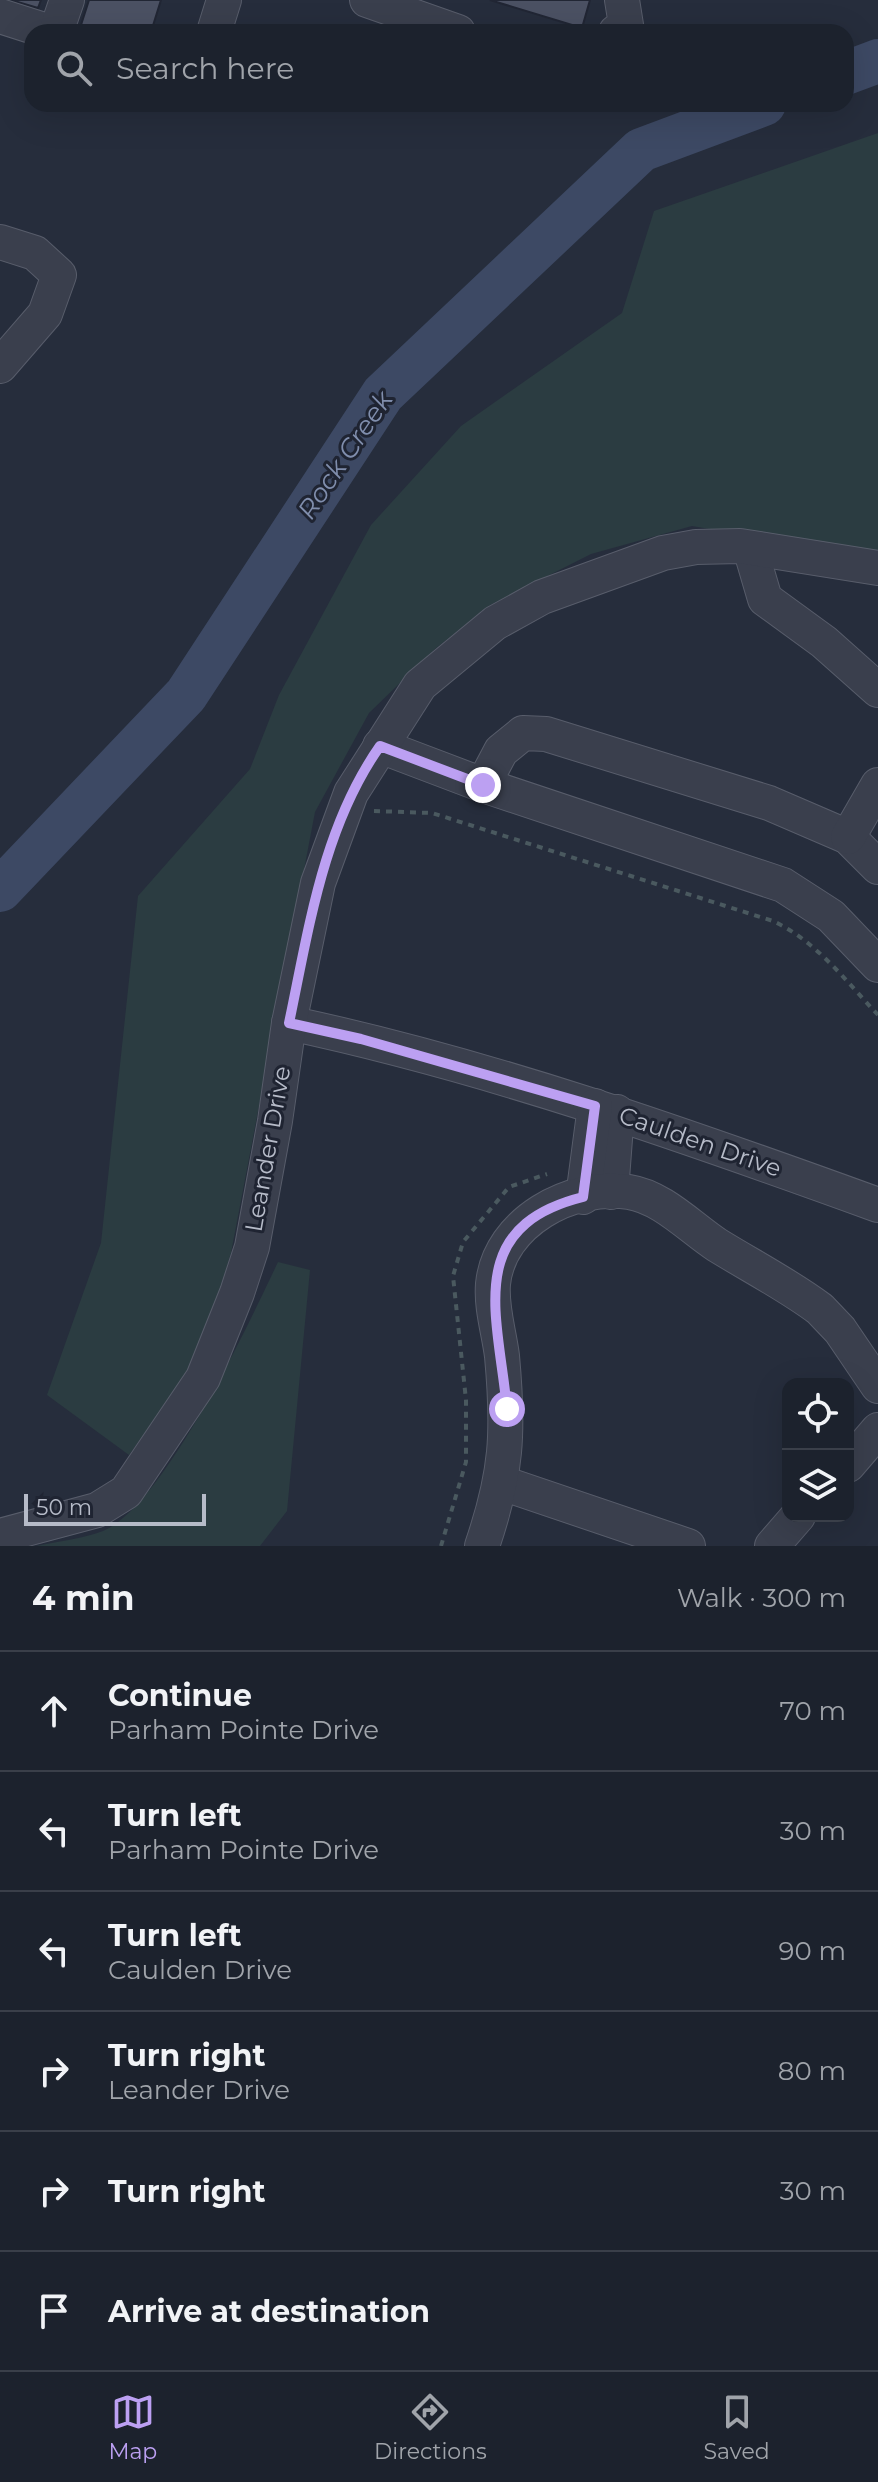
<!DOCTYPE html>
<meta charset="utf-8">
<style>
:root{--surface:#1c222d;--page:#292f39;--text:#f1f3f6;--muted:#a0a4aa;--line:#3a3f49;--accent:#bca0f2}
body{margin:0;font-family:Montserrat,sans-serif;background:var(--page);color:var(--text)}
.controls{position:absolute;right:24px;bottom:24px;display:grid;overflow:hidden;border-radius:16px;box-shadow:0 8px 32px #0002}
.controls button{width:72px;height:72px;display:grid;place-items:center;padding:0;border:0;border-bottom:2px solid var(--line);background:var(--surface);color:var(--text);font:40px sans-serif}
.scale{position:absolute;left:24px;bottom:20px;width:182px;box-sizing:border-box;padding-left:8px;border:4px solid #b6bbc8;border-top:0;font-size:22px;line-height:28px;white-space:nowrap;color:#b6bbc8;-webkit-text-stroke:6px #1f2432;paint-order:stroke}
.stop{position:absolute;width:24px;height:24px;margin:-18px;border:6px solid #bca0f2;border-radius:50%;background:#fff}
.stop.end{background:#bca0f2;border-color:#fff;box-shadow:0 2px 8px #0008}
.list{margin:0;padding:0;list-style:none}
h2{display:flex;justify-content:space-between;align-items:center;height:104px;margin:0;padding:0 32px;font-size:34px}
h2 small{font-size:26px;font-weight:400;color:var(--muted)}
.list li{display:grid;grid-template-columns:52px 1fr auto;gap:24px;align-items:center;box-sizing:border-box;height:120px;padding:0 32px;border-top:2px solid var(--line)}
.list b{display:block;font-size:30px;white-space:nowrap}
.list p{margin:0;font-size:26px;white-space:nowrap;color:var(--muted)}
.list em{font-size:26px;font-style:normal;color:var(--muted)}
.icon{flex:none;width:44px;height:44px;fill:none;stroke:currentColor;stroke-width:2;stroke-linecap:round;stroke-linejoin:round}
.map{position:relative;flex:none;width:878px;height:1546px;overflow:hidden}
.search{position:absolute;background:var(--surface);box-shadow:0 8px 32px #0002;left:24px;right:24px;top:24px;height:88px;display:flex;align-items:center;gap:20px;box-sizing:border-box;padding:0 28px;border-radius:24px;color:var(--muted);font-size:30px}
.sheet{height:824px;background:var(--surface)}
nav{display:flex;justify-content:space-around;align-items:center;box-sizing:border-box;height:112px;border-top:2px solid var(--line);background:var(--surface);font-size:22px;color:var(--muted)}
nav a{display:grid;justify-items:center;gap:4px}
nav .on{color:var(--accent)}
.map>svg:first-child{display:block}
.green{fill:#2b3c41}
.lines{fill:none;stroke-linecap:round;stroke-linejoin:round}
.river{stroke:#3d4964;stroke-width:44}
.building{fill:#4b5163;stroke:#212634;stroke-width:2}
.minor-casing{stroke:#585d6b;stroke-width:36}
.path{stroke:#4a595f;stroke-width:4;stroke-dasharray:6 6;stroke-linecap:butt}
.minor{stroke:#3a3f4d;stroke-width:34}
.route{stroke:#bca0f2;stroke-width:10}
.labels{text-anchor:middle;stroke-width:6;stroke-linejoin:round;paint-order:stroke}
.street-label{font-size:24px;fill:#b6bbc8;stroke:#1f2432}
.water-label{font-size:26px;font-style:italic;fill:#808ead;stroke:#1f2432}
</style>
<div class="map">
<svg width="878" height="1546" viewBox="0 0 878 1546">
<rect width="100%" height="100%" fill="#262d3c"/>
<!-- green -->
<g class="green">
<path d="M878,133V558L692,526L591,554L490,605L435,649L369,713L315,812L231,1253L201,1354L129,1455L47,1395L101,1243L138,896L250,769L279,695L371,525L461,426L622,313L654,211Z"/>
<path d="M278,1262L310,1270L287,1511L260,1546H37C58,1541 82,1539 103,1531C164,1506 249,1323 278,1262Z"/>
</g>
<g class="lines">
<!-- river -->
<g class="river">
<path d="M846,73L878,61"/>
<path d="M0,890L186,695L383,394L641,150L764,104"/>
</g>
</g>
<!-- building -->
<g class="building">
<path d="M11,0H41L38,8Z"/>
<path d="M89,0H161L151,32H103L81,25Z"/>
<path d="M490,0H590L582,28Z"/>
</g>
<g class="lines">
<defs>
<g id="minor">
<path d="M367,0L458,32"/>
<path d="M0,16L50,32"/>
<path d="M56,32L67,0"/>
<path d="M214,32L224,0"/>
<path d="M616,32L626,25L622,0"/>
<path d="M0,242L35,253L59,275L45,314L0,366"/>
<path d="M750,548L765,599L824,642L878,690"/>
<path d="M380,746L483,785L783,885L831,916L878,965"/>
<path d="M483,785L501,751L523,733L546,734L769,803L848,837L878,867"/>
<path d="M848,837L878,785"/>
<path d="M289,1023C490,1066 685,1135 878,1205"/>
<path d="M611,1192L617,1112"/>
<path d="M583,1197L595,1106"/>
<path d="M848,1465L878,1430"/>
<path d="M502,1483L688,1546"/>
<path d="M0,1536L97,1510L126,1492L203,1378L237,1293L252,1247L275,1121L289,1023L318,883L351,793L420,685L495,623L542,597L663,553L696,547L740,546L878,568"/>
<path d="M482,1546C507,1473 509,1432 502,1356C499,1332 491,1308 493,1284C499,1222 572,1183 629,1192C662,1197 691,1228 717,1245C751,1266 788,1285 820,1309L840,1330L878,1386"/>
<path d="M772,1546L798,1516"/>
</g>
</defs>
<!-- minor casing -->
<use href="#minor" class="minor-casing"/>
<!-- path -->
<g class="path">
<path d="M374,811L432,813L773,921C816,941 846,981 878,1015"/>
<path d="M441,1546L466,1462V1400L453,1276L463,1242L509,1187L547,1174"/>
</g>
<!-- minor -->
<use href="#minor" class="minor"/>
</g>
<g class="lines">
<!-- route -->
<path class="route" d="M483,785L380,746C323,827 309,928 289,1023L361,1039L595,1106L583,1197C463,1227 498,1315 507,1409"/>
</g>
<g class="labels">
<!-- street labels -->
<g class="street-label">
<text transform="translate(700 1142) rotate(19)" y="8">Caulden Drive</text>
<text transform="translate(268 1149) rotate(-80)" y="8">Leander Drive</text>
</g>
<!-- water labels -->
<g class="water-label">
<text transform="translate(345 455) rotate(-56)" y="9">Rock Creek</text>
</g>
</g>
</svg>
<div class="controls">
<button><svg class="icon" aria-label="locate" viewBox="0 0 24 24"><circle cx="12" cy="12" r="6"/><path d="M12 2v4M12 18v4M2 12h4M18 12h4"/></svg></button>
<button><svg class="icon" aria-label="layers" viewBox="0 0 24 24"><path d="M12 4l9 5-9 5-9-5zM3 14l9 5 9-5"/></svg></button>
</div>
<div class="scale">50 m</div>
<div class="stop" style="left:507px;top:1409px"></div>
<div class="stop end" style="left:483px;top:785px"></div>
<div class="search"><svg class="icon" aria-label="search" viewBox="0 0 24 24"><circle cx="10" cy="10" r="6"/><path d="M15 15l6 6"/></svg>Search here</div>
</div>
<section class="sheet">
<h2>4 min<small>Walk · 300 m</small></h2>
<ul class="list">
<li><svg class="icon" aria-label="ahead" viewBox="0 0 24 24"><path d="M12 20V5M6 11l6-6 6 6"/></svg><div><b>Continue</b><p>Parham Pointe Drive</p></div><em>70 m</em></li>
<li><svg class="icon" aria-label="left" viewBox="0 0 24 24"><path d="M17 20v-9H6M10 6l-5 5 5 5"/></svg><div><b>Turn left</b><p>Parham Pointe Drive</p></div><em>30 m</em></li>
<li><svg class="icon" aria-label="left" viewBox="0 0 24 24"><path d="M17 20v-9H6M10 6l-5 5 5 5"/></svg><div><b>Turn left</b><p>Caulden Drive</p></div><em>90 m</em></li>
<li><svg class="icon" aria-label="right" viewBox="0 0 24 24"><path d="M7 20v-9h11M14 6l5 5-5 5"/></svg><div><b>Turn right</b><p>Leander Drive</p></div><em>80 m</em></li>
<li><svg class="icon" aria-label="right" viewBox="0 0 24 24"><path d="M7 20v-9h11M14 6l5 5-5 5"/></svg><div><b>Turn right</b></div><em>30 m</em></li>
<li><svg class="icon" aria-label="arrive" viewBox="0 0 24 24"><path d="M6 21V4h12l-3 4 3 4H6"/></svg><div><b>Arrive at destination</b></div></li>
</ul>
</section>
<nav>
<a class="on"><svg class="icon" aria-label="map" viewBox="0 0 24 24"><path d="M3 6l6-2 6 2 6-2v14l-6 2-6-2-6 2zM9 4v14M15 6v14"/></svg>Map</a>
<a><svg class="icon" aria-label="directions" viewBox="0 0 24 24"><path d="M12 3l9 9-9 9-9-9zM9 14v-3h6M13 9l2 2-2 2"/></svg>Directions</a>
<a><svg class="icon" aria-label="saved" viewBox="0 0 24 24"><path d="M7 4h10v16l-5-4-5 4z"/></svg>Saved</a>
</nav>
